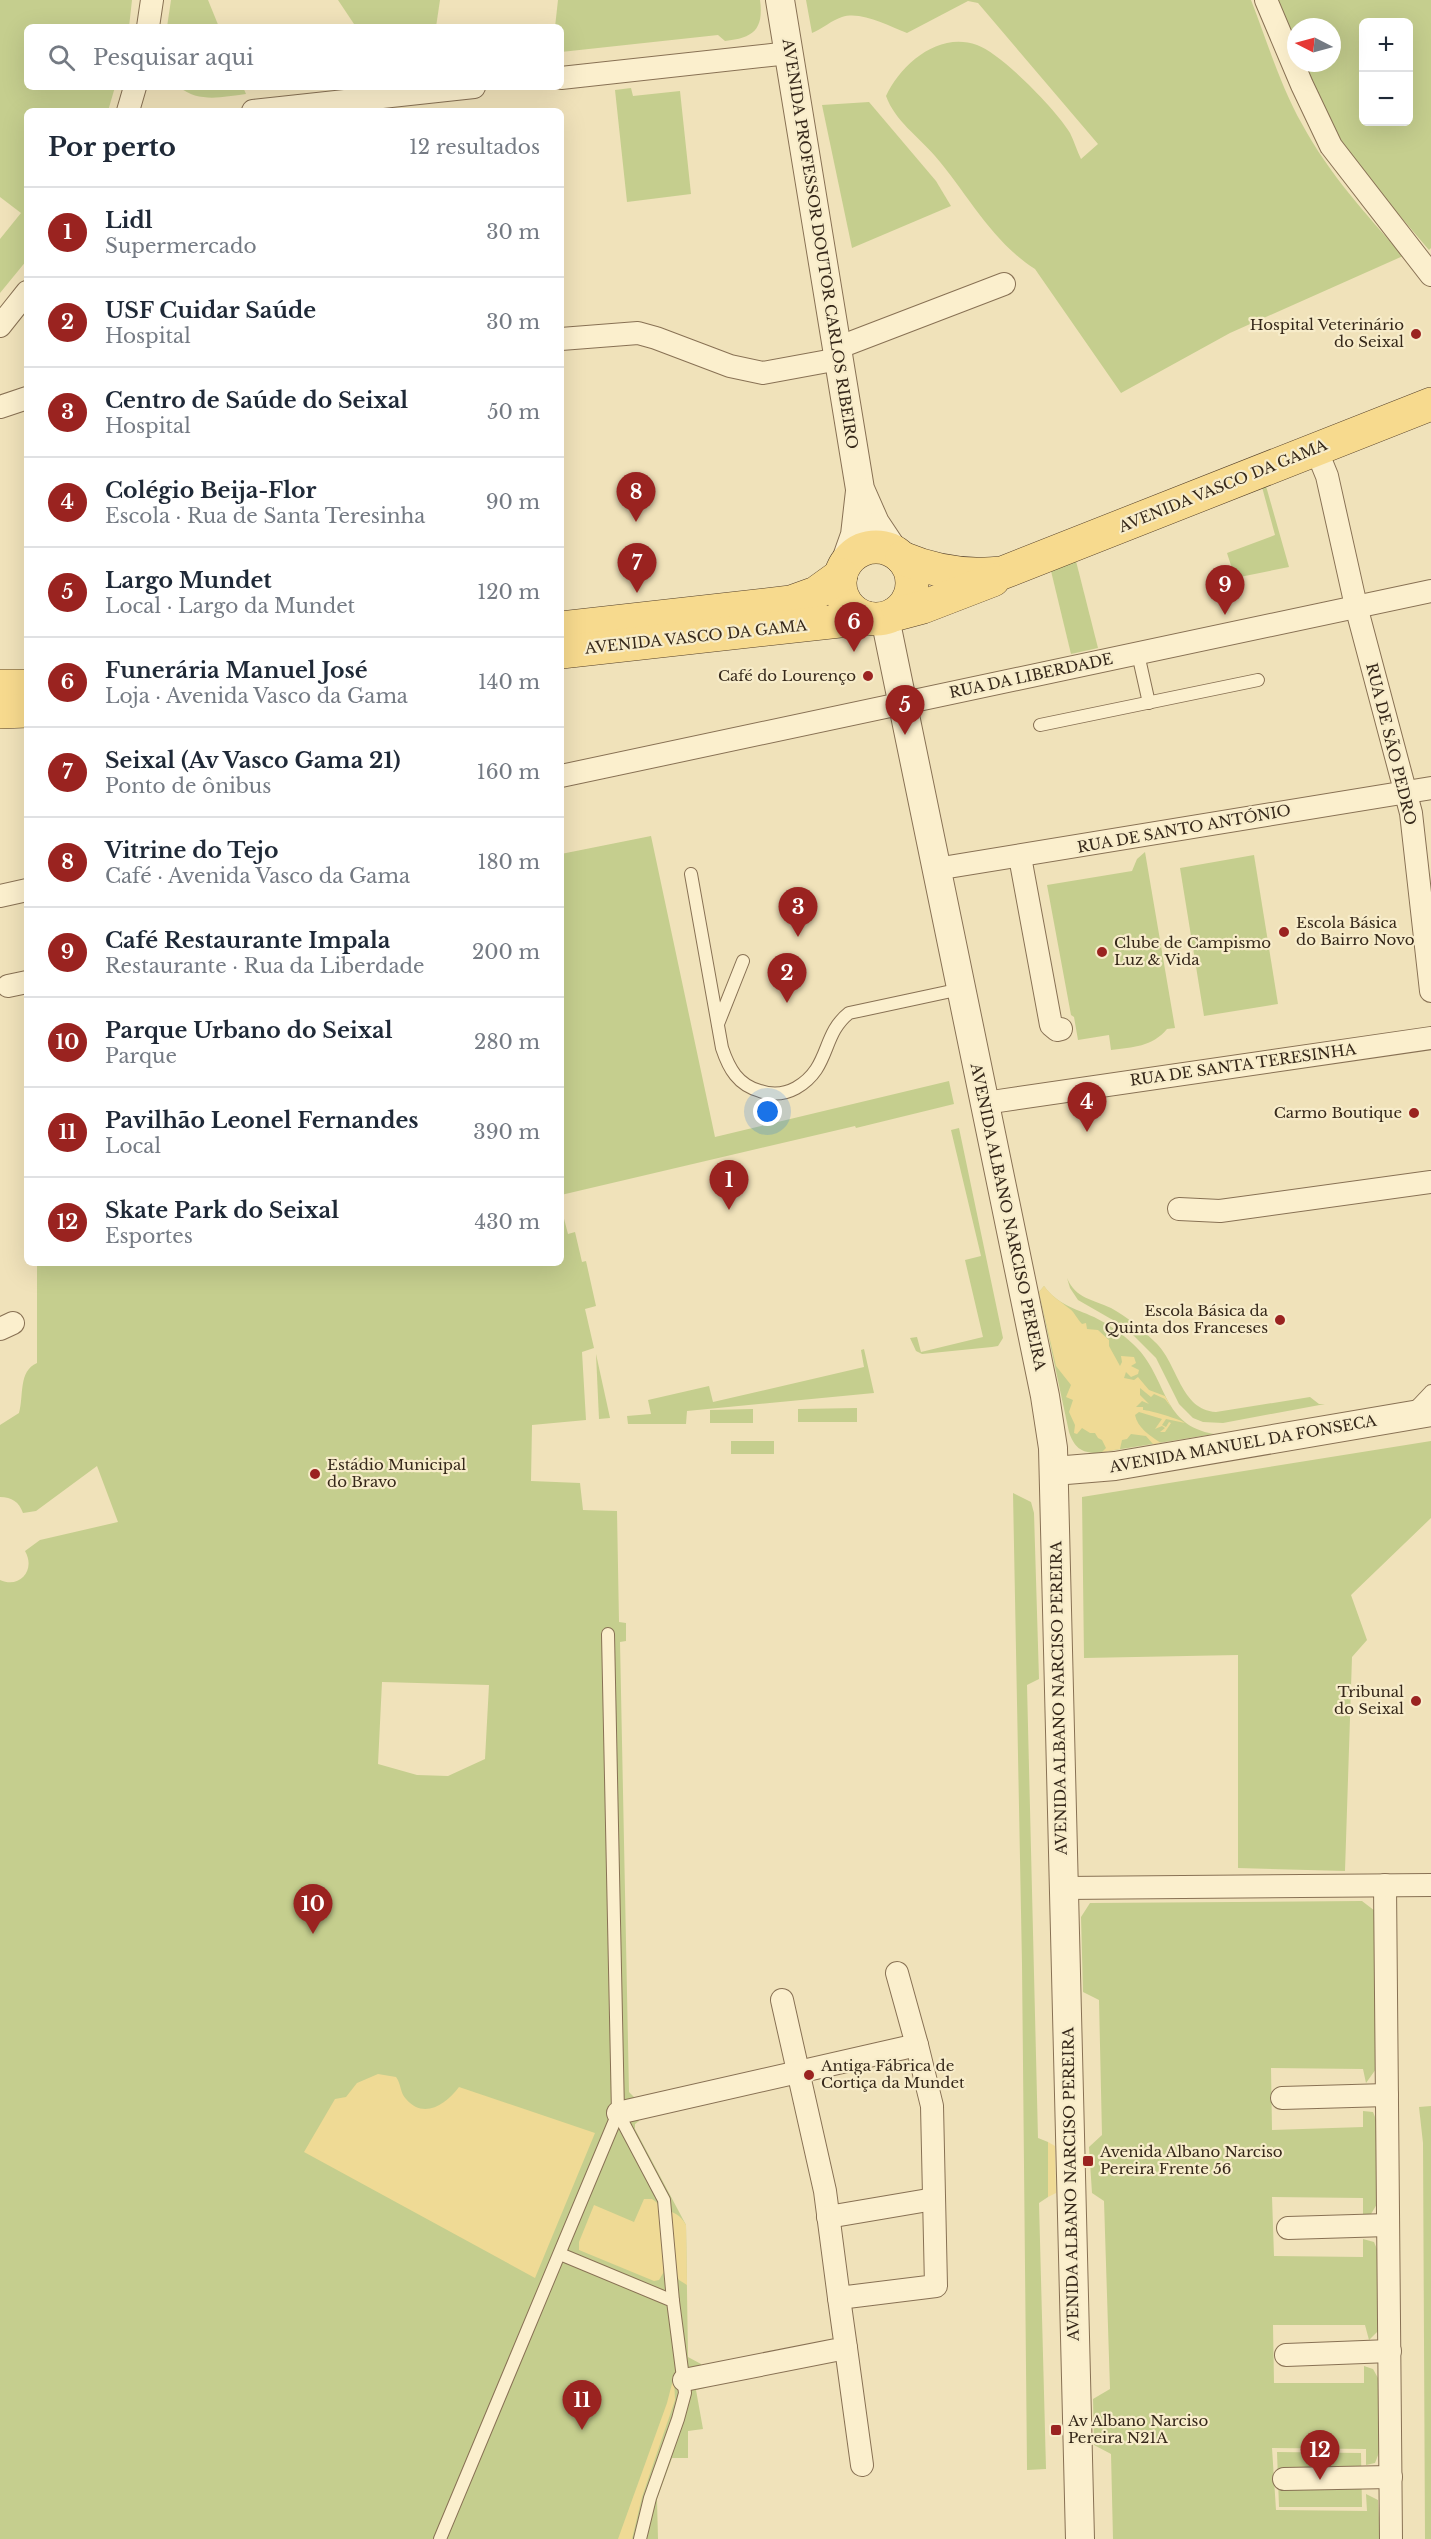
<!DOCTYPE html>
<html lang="pt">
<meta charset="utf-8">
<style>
:root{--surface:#fff;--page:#f2f2f3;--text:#1f2937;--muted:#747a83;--line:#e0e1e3;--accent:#9a2320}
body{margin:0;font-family:"Libre Baskerville",serif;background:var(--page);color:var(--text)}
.controls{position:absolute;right:18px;top:18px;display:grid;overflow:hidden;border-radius:9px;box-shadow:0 6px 24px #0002}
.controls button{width:54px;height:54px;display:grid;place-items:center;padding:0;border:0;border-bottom:2px solid var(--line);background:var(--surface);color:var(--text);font:30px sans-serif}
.compass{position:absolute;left:1287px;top:18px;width:54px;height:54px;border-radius:50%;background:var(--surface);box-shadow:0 6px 24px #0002;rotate:276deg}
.you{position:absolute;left:768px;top:1112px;width:21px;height:21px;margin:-15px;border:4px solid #fff;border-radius:50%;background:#1a73e8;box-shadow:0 0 0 9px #1a73e833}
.badge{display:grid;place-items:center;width:39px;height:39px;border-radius:50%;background:var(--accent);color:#fff;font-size:20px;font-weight:700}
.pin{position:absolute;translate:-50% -50px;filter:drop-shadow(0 2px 3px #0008)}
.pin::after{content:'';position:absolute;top:32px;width:21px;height:18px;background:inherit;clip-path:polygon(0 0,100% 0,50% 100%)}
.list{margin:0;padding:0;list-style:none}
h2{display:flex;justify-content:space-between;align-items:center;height:78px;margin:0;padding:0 24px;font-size:26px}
h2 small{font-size:20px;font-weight:400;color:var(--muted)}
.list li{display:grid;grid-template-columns:39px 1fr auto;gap:18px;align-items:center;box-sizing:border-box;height:90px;padding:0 24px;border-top:2px solid var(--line)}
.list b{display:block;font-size:22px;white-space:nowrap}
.list p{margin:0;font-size:20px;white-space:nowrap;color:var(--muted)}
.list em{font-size:20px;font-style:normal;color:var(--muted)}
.icon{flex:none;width:33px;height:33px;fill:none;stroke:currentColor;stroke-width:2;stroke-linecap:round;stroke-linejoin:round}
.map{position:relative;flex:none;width:1431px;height:2539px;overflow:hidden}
.search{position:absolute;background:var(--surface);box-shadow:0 6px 24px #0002;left:24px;top:24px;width:540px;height:66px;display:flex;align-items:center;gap:15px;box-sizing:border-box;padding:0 21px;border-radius:9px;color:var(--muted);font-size:22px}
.panel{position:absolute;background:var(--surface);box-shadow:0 6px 24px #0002;left:24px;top:108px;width:540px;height:1158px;border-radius:9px}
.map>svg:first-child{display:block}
.green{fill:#c5ce8e;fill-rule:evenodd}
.sand{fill:#efda95}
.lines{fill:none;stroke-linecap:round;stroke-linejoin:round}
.service-casing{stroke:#887154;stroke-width:14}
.minor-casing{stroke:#887154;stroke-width:24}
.tertiary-casing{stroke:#887154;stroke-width:30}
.primary-casing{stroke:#543f29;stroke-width:34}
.service{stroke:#fbefcd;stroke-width:12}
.minor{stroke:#fbefcd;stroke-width:22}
.tertiary{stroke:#fbefcd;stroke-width:28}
.primary{stroke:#f7da8e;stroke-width:33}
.poi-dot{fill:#9a2320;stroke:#f7ecca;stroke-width:2}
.labels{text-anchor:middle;stroke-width:4.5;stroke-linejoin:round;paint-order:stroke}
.street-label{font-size:15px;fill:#36281a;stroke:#f7ecca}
.poi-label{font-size:15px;fill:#36281a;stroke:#f7ecca;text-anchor:start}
</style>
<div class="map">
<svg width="1431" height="2539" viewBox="0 0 1431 2539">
<rect width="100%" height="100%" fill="#f0e2ba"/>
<!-- green -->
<g class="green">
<path d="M0,0H132L129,27H27V87H115L108,111H27V260L0,293V239L21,213L0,197Z"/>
<path d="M171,0H208L219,27H167Z"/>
<path d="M338,0H440L436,27H356Z"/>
<path d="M558,0H760C764,30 753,38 725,41L718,35L561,52V27H555Z"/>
<path d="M806,0H1251C1267,41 1280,85 1302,124C1329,174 1366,214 1403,256L1230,333L1121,393L1035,269C992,242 967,193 935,156C918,136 895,121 886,96C901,64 939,31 977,45C1001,53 1057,111 1070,133C1074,141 1077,151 1081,159L1098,144L978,3L968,1L907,33C888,26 862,11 842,17C832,20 822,29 812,33Z"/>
<path d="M1276,0H1431V248L1429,250L1377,189L1354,166L1299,63H1332V27H1296V56ZM1364,22H1408V122H1364Z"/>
<path d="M179,87H243L246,94C222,97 199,103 179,87Z"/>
<path d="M631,88L633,96L680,91L691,194L627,202L615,90Z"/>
<path d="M869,102L936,181L951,206L852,248L822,105Z"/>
<path d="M1266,486L1289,567L1235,578L1227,553L1275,535L1262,487Z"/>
<path d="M1076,561L1098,648L1071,654L1051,571Z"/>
<path d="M651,836L715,1137L949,1081L954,1104L856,1128L855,1126L561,1195V854Z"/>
<path d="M1145,852L1175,1028L1167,1029C1152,1047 1133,1047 1111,1050L1109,1035L1078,1040L1074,1017L1071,1015L1047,885L1132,871L1137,859Z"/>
<path d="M1254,855L1278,1004L1204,1016L1180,868Z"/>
<path d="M959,1128L1003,1338L998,1346L992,1347L922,1354L916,1351L910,1338L917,1337L921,1352L983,1337L965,1260L981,1256L951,1130Z"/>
<path d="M561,1207L568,1234L575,1232L582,1262L586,1261L596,1306L585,1309L594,1348L582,1352L586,1420L532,1425L531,1481L580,1483L583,1510L617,1511L619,1622L626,1623V1641L620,1642L629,2092L635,2098L639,2121L635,2124V2129L686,2225L688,2357L701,2364L705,2388L696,2390L703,2429L688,2431V2458H672L657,2499L658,2539H0V1580C20,1589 36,1570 25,1551L40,1540L118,1522L97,1466L36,1511L23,1513C19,1502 12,1497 0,1497V1425L19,1413C24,1396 18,1371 37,1363V1263H561ZM382,1682L489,1685L485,1759L448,1776L417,1775L378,1764Z"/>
<path d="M1067,1278C1076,1299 1092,1299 1111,1308C1127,1317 1142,1329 1155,1342C1178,1363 1180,1410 1216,1412L1310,1397L1319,1404H1325L1223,1423L1203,1422L1193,1418L1179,1404L1156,1358L1125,1327L1078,1300L1070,1288Z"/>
<path d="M1044,1286C1058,1305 1074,1308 1094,1317C1110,1325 1126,1336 1138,1349C1168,1382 1162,1425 1214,1434L1097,1453C1081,1453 1074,1447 1069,1432L1039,1292Z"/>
<path d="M864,1349L874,1393L687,1411L686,1424H628L627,1416L651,1414L648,1400L709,1386L713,1402L864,1367L861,1350Z"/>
<path d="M596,1354L610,1418L599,1419Z"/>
<path d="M857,1408V1422H798V1409Z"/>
<path d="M753,1409V1423H710V1410Z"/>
<rect x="731" y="1441" width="43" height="13"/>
<path d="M1431,1441V1518L1351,1595L1367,1640L1352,1657L1345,1871L1238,1868V1655L1084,1658L1082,1497Z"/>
<path d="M1013,1493L1031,1502L1034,1513L1039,1679L1027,1685L1038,2138L1048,2142V2197L1039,2203L1046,2469L1027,2470V2467L1022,1964Z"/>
<path d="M1362,1901L1375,1911L1376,2069L1366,2083L1363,2069L1271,2068L1272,2130L1363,2127V2111L1373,2112L1377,2122V2204L1371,2214H1363V2198L1272,2197L1274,2256L1363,2257V2239L1374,2242L1379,2254V2330L1369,2340L1365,2325H1273L1274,2383H1364V2366L1373,2369L1378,2378L1380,2450L1375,2463L1366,2465V2449L1272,2448L1276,2510L1367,2511L1366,2494L1378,2500L1380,2539H1113L1111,2454L1094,2445L1093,2399L1110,2389L1104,2201L1092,2193L1089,2147L1102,2135L1099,2000L1083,1992L1081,1917L1090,1903Z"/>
<path d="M1431,2106V2539H1425L1423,2143L1419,2107Z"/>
<path d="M1277,2452L1361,2453L1362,2507H1279Z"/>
</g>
<!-- sand -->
<g class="sand">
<path d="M1044,1286C1052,1297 1060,1301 1070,1309C1075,1313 1077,1319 1082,1324L1086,1323L1087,1329L1098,1330L1109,1340V1346L1120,1366L1122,1362L1121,1356L1134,1357L1136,1363L1131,1366L1139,1370L1138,1374L1131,1377L1126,1372L1124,1378L1134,1380L1138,1377L1149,1390L1165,1396L1171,1407L1165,1399L1154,1394L1151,1397L1140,1388V1395L1149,1404L1142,1401L1136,1407H1143V1410C1149,1410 1180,1419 1185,1423L1166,1419L1162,1425L1166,1427L1169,1422L1171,1423L1165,1432H1160L1165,1428L1162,1426L1155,1429L1162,1419L1139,1412L1135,1415C1137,1427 1150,1436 1161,1443L1153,1444L1146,1436L1131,1434L1127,1439L1122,1440L1120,1449L1102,1452L1106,1448L1102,1440L1098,1438L1095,1433H1090L1082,1428L1077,1434L1074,1433L1075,1425L1069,1412L1073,1400L1066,1397L1071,1385L1056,1366L1039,1292Z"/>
<path d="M378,2074L396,2077C401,2083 400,2093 406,2099C424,2120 446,2104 459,2087L595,2133L535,2278L304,2152L335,2099L346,2097L357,2083Z"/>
<path d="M1048,2142L1055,2146L1056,2193L1048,2197Z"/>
<path d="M644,2199H652C656,2201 659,2206 663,2208C674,2213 680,2214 686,2225L687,2285L679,2280L673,2269L665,2270L659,2280L654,2281L579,2250V2242L594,2205L634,2222Z"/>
<path d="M674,2376L675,2400L642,2497L632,2539H618L667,2403Z"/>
</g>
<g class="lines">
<defs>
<g id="service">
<path d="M1138,654L1149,703"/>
<path d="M1040,725L1258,680"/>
<path d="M691,874L722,1048C729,1069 738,1085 760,1091C772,1095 785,1094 796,1088C831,1068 821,1035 849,1013L961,989"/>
<path d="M718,1024L743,961"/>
<path d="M1413,1410L1431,1391"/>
<path d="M618,2113L664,2200L673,2301"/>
<path d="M560,2254L673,2301L685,2393L678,2419L650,2498L640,2539"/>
<path d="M440,2539L618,2113L608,1634"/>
</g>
<g id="minor">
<path d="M1266,0L1302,85L1331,146L1431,275"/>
<path d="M148,27L152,0"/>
<path d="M561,78L789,53"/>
<path d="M128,111L135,87"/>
<path d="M253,111L474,87"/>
<path d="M0,326L27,292"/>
<path d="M561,339L638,333L656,338L730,366L763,373L839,359"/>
<path d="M837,348L1004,284"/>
<path d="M0,407L27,398"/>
<path d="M1316,449L1327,476L1356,606L1411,813L1431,991"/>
<path d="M561,776L1431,591"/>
<path d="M1020,857L1051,1025L1057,1030L1061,1029"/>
<path d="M936,869L1431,788"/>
<path d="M0,896L27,890"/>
<path d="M8,986L27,982"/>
<path d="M985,1103L1431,1038"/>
<path d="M1179,1209L1220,1211L1431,1182"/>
<path d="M0,1329L13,1323"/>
<path d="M1385,1885L1391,2539"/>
<path d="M1064,1888L1431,1885"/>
<path d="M782,2000L825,2191L839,2298L936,2286L932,2106L917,2045"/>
<path d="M1282,2098L1387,2095"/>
<path d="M618,2113L917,2045L897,1973"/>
<path d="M828,2217L934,2199"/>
<path d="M1288,2228L1388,2225"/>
<path d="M846,2348L862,2465"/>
<path d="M1286,2355L1390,2351"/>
<path d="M684,2380L846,2348L839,2298"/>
<path d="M1284,2479L1391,2477"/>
</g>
<g id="tertiary">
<path d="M780,0L860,489L875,523L895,553"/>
<path d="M844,566L855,535L860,491"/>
<path d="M885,618L1045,1396L1053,1448L1080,2539"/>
<path d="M1054,1471L1115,1466L1431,1412"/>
</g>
<g id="primary">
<circle cx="876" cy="583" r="36"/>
<path d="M902,558C935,572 967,577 1002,573L1431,404"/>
<path d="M893,615L923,607L993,580"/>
<path d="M561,628L791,602L816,593L841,575"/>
<path d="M561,652L867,618"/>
<path d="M0,686H27"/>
<path d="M0,712L27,711"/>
</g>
</defs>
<!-- service casing -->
<use href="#service" class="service-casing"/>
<!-- minor casing -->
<use href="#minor" class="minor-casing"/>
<!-- tertiary casing -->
<use href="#tertiary" class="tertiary-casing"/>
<!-- primary casing -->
<use href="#primary" class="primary-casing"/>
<!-- service -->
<use href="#service" class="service"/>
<!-- minor -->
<use href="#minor" class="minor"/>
<!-- tertiary -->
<use href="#tertiary" class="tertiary"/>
<!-- primary -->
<use href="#primary" class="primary"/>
</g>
<!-- markers -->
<g class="poi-dot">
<circle cx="1416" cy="334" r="6"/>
<circle cx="868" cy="676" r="6"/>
<circle cx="1284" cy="932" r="6"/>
<circle cx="1102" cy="952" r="6"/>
<circle cx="1414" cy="1113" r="6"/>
<circle cx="1280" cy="1320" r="6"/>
<circle cx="315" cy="1474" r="6"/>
<circle cx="1416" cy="1701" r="6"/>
<circle cx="809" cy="2075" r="6"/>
<rect x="1082" y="2155" width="12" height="12" rx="3"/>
<rect x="1050" y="2424" width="12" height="12" rx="3"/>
</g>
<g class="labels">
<!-- street labels -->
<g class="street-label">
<text transform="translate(820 244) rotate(81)" y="5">AVENIDA PROFESSOR DOUTOR CARLOS RIBEIRO</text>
<text transform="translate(1223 486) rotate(-22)" y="5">AVENIDA VASCO DA GAMA</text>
<text transform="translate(696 637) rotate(-6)" y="5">AVENIDA VASCO DA GAMA</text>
<text transform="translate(1031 676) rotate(-12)" y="5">RUA DA LIBERDADE</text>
<text transform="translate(1391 744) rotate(76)" y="5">RUA DE SÃO PEDRO</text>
<text transform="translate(1184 829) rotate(-10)" y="5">RUA DE SANTO ANTÓNIO</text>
<text transform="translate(1243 1065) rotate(-8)" y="5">RUA DE SANTA TERESINHA</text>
<text transform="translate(1008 1217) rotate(78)" y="5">AVENIDA ALBANO NARCISO PEREIRA</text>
<text transform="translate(1243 1444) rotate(-10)" y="5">AVENIDA MANUEL DA FONSECA</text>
<text transform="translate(1059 1698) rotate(-91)" y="5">AVENIDA ALBANO NARCISO PEREIRA</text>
<text transform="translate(1071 2184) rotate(-91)" y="5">AVENIDA ALBANO NARCISO PEREIRA</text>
</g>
<!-- poi labels -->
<g class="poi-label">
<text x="1404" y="330" text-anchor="end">Hospital Veterinário<tspan x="1404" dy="17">do Seixal</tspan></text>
<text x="856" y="681" text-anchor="end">Café do Lourenço</text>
<text x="1296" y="928">Escola Básica<tspan x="1296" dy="17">do Bairro Novo</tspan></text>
<text x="1114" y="948">Clube de Campismo<tspan x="1114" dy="17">Luz &amp; Vida</tspan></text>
<text x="1402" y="1118" text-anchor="end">Carmo Boutique</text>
<text x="1268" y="1316" text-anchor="end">Escola Básica da<tspan x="1268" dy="17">Quinta dos Franceses</tspan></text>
<text x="327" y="1470">Estádio Municipal<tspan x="327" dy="17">do Bravo</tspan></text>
<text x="1404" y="1697" text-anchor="end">Tribunal<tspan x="1404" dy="17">do Seixal</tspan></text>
<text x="821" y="2071">Antiga Fábrica de<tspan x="821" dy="17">Cortiça da Mundet</tspan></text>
<text x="1100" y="2157">Avenida Albano Narciso<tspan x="1100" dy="17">Pereira Frente 56</tspan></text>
<text x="1068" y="2426">Av Albano Narciso<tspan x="1068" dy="17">Pereira N21A</tspan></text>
</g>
</g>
</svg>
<div class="controls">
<button>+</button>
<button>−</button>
</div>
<svg class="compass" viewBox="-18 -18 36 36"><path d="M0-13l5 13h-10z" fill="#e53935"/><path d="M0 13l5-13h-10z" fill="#747a83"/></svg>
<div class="you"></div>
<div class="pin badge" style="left:729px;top:1210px">1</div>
<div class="pin badge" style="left:787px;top:1003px">2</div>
<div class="pin badge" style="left:798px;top:937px">3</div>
<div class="pin badge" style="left:1087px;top:1132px">4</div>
<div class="pin badge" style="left:905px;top:735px">5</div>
<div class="pin badge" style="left:854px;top:652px">6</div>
<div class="pin badge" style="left:637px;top:593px">7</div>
<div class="pin badge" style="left:636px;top:522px">8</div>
<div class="pin badge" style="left:1225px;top:615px">9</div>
<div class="pin badge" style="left:313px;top:1934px">10</div>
<div class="pin badge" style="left:582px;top:2430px">11</div>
<div class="pin badge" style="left:1320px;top:2480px">12</div>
<div class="search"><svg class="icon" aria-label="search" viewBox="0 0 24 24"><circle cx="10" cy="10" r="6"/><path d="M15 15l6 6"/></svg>Pesquisar aqui</div>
<section class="panel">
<h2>Por perto<small>12 resultados</small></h2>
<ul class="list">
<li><span class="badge">1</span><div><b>Lidl</b><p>Supermercado</p></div><em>30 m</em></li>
<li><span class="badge">2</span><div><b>USF Cuidar Saúde</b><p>Hospital</p></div><em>30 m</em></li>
<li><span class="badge">3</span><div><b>Centro de Saúde do Seixal</b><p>Hospital</p></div><em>50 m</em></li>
<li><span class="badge">4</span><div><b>Colégio Beija-Flor</b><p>Escola · Rua de Santa Teresinha</p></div><em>90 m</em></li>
<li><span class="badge">5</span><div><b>Largo Mundet</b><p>Local · Largo da Mundet</p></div><em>120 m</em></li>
<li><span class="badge">6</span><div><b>Funerária Manuel José</b><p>Loja · Avenida Vasco da Gama</p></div><em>140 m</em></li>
<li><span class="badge">7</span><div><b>Seixal (Av Vasco Gama 21)</b><p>Ponto de ônibus</p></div><em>160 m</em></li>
<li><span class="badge">8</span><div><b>Vitrine do Tejo</b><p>Café · Avenida Vasco da Gama</p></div><em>180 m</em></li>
<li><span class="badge">9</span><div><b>Café Restaurante Impala</b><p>Restaurante · Rua da Liberdade</p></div><em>200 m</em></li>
<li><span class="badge">10</span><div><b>Parque Urbano do Seixal</b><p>Parque</p></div><em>280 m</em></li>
<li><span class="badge">11</span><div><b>Pavilhão Leonel Fernandes</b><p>Local</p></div><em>390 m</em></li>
<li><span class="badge">12</span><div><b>Skate Park do Seixal</b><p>Esportes</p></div><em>430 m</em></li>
</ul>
</section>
</div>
